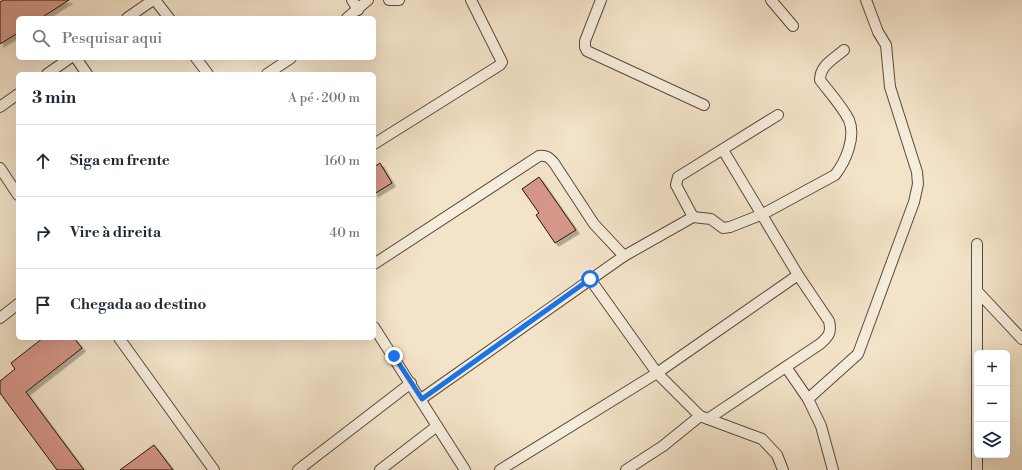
<!DOCTYPE html>
<html lang="pt">
<meta charset="utf-8">
<style>
:root{--surface:#fff;--page:#f2f2f3;--text:#1f2937;--muted:#747a83;--line:#e0e1e3}
body{margin:0;font-family:"Libre Bodoni",serif;background:var(--page);color:var(--text)}
.controls{position:absolute;right:12px;bottom:12px;display:grid;overflow:hidden;border-radius:6px;box-shadow:0 4px 16px #0002}
.controls button{width:36px;height:36px;display:grid;place-items:center;padding:0;border:0;border-bottom:1px solid var(--line);background:var(--surface);color:var(--text);font:20px sans-serif}
.stop{position:absolute;width:12px;height:12px;margin:-9px;border:3px solid #1a73e8;border-radius:50%;background:#fff}
.stop.end{background:#1a73e8;border-color:#fff;box-shadow:0 1px 4px #0008}
.list{margin:0;padding:0;list-style:none}
h2{display:flex;justify-content:space-between;align-items:center;height:52px;margin:0;padding:0 16px;font-size:17px}
h2 small{font-size:13px;font-weight:400;color:var(--muted)}
.list li{display:grid;grid-template-columns:26px 1fr auto;gap:12px;align-items:center;box-sizing:border-box;height:72px;padding:0 16px;border-top:1px solid var(--line)}
.list b{display:block;font-size:15px;white-space:nowrap}
.list em{font-size:13px;font-style:normal;color:var(--muted)}
.icon{flex:none;width:22px;height:22px;fill:none;stroke:currentColor;stroke-width:2;stroke-linecap:round;stroke-linejoin:round}
.map{position:relative;flex:none;width:1022px;height:470px;overflow:hidden}
.search{position:absolute;background:var(--surface);box-shadow:0 4px 16px #0002;left:16px;top:16px;width:360px;height:44px;display:flex;align-items:center;gap:10px;box-sizing:border-box;padding:0 14px;border-radius:6px;color:var(--muted);font-size:15px}
.panel{position:absolute;background:var(--surface);box-shadow:0 4px 16px #0002;left:16px;top:72px;width:360px;height:268px;border-radius:6px}
.map>svg:first-child{display:block}
.building{fill:#d5978a;stroke:#271708;filter:url(#shadow)}
.lines{fill:none;stroke-linecap:round;stroke-linejoin:round}
.minor-casing{stroke:#5a4a38;stroke-width:12}
.minor{stroke:#f7eddc;stroke-width:10}
.route{stroke:#1a73e8;stroke-width:5}
</style>
<div class="map">
<svg width="1022" height="470" viewBox="0 0 1022 470">
<defs>
<filter id="shadow"><feDropShadow dx="3.5" dy="3.5" stdDeviation="0" flood-color="#0004"/></filter>
</defs>
<rect width="100%" height="100%" fill="#f3e3c9"/>
<filter id="stains"><feTurbulence type="fractalNoise" baseFrequency=".005" numOctaves="4"/><feColorMatrix values="0 0 0 0 .2 0 0 0 0 .09 0 0 0 0 .02 0 0 0 .5 -.17"/></filter>
<radialGradient id="worn" r=".72"><stop offset=".6" stop-color="#630" stop-opacity="0"/><stop offset="1" stop-color="#630" stop-opacity=".3"/></radialGradient>
<!-- building -->
<g class="building">
<path d="M4,0H69L41,18H18V33L0,44V2Z"/>
<path d="M380,163L392,183L374,194V167Z"/>
<path d="M539,177L576,230L555,243L536,215L539,213L522,189Z"/>
<path d="M43,338H74L82,348L26,392L84,470H57L0,393V381L15,369L11,363Z"/>
<path d="M154,445L173,470H120Z"/>
</g>
<g class="lines">
<defs>
<g id="minor">
<path d="M155,0L169,18"/>
<path d="M352,0L358,10"/>
<path d="M389,0H399"/>
<path d="M601,0L585,41V47L587,51L704,105"/>
<path d="M771,0L793,26"/>
<path d="M127,18L153,0"/>
<path d="M347,18L368,0"/>
<path d="M76,58L87,74"/>
<path d="M196,58L208,74"/>
<path d="M47,74L70,58"/>
<path d="M267,74L291,58"/>
<path d="M0,107L18,94"/>
<path d="M374,144L500,65L502,62L471,0"/>
<path d="M0,168L18,195"/>
<path d="M693,217L676,185L678,177L778,115"/>
<path d="M374,264L539,156C546,155 549,157 554,163L594,224L624,256"/>
<path d="M590,279L657,373L700,416L762,439L777,455L783,470"/>
<path d="M978,292L1022,339"/>
<path d="M0,318L18,304"/>
<path d="M374,327L465,470"/>
<path d="M119,338L214,470"/>
<path d="M786,367L808,399L821,426L833,470"/>
<path d="M421,399L624,256L693,217L711,219L723,228L730,227L763,214L835,175C846,161 856,137 849,120C842,106 829,92 820,80C820,65 834,59 844,50"/>
<path d="M808,399L858,354L914,202L918,184L917,172L890,87L886,45L878,32L866,0"/>
<path d="M708,419L820,344C828,337 832,333 829,321L798,275L723,150"/>
<path d="M298,470L411,383"/>
<path d="M380,470L437,426"/>
<path d="M500,470L657,373L798,275"/>
<path d="M626,470L663,446L700,416"/>
<path d="M977,470V244"/>
</g>
</defs>
<!-- minor casing -->
<use href="#minor" class="minor-casing"/>
<!-- minor -->
<use href="#minor" class="minor"/>
</g>
<g class="lines">
<!-- route -->
<path class="route" d="M394,356L422,399L590,279"/>
</g>
<rect width="100%" height="100%" filter="url(#stains)"/>
<rect width="100%" height="100%" fill="url(#worn)"/>
</svg>
<div class="controls">
<button>+</button>
<button>−</button>
<button><svg class="icon" aria-label="layers" viewBox="0 0 24 24"><path d="M12 4l9 5-9 5-9-5zM3 14l9 5 9-5"/></svg></button>
</div>
<div class="stop" style="left:590px;top:279px"></div>
<div class="stop end" style="left:394px;top:356px"></div>
<div class="search"><svg class="icon" aria-label="search" viewBox="0 0 24 24"><circle cx="10" cy="10" r="6"/><path d="M15 15l6 6"/></svg>Pesquisar aqui</div>
<section class="panel">
<h2>3 min<small>A pé · 200 m</small></h2>
<ul class="list">
<li><svg class="icon" aria-label="ahead" viewBox="0 0 24 24"><path d="M12 20V5M6 11l6-6 6 6"/></svg><div><b>Siga em frente</b></div><em>160 m</em></li>
<li><svg class="icon" aria-label="right" viewBox="0 0 24 24"><path d="M7 20v-9h11M14 6l5 5-5 5"/></svg><div><b>Vire à direita</b></div><em>40 m</em></li>
<li><svg class="icon" aria-label="arrive" viewBox="0 0 24 24"><path d="M6 21V4h12l-3 4 3 4H6"/></svg><div><b>Chegada ao destino</b></div></li>
</ul>
</section>
</div>
